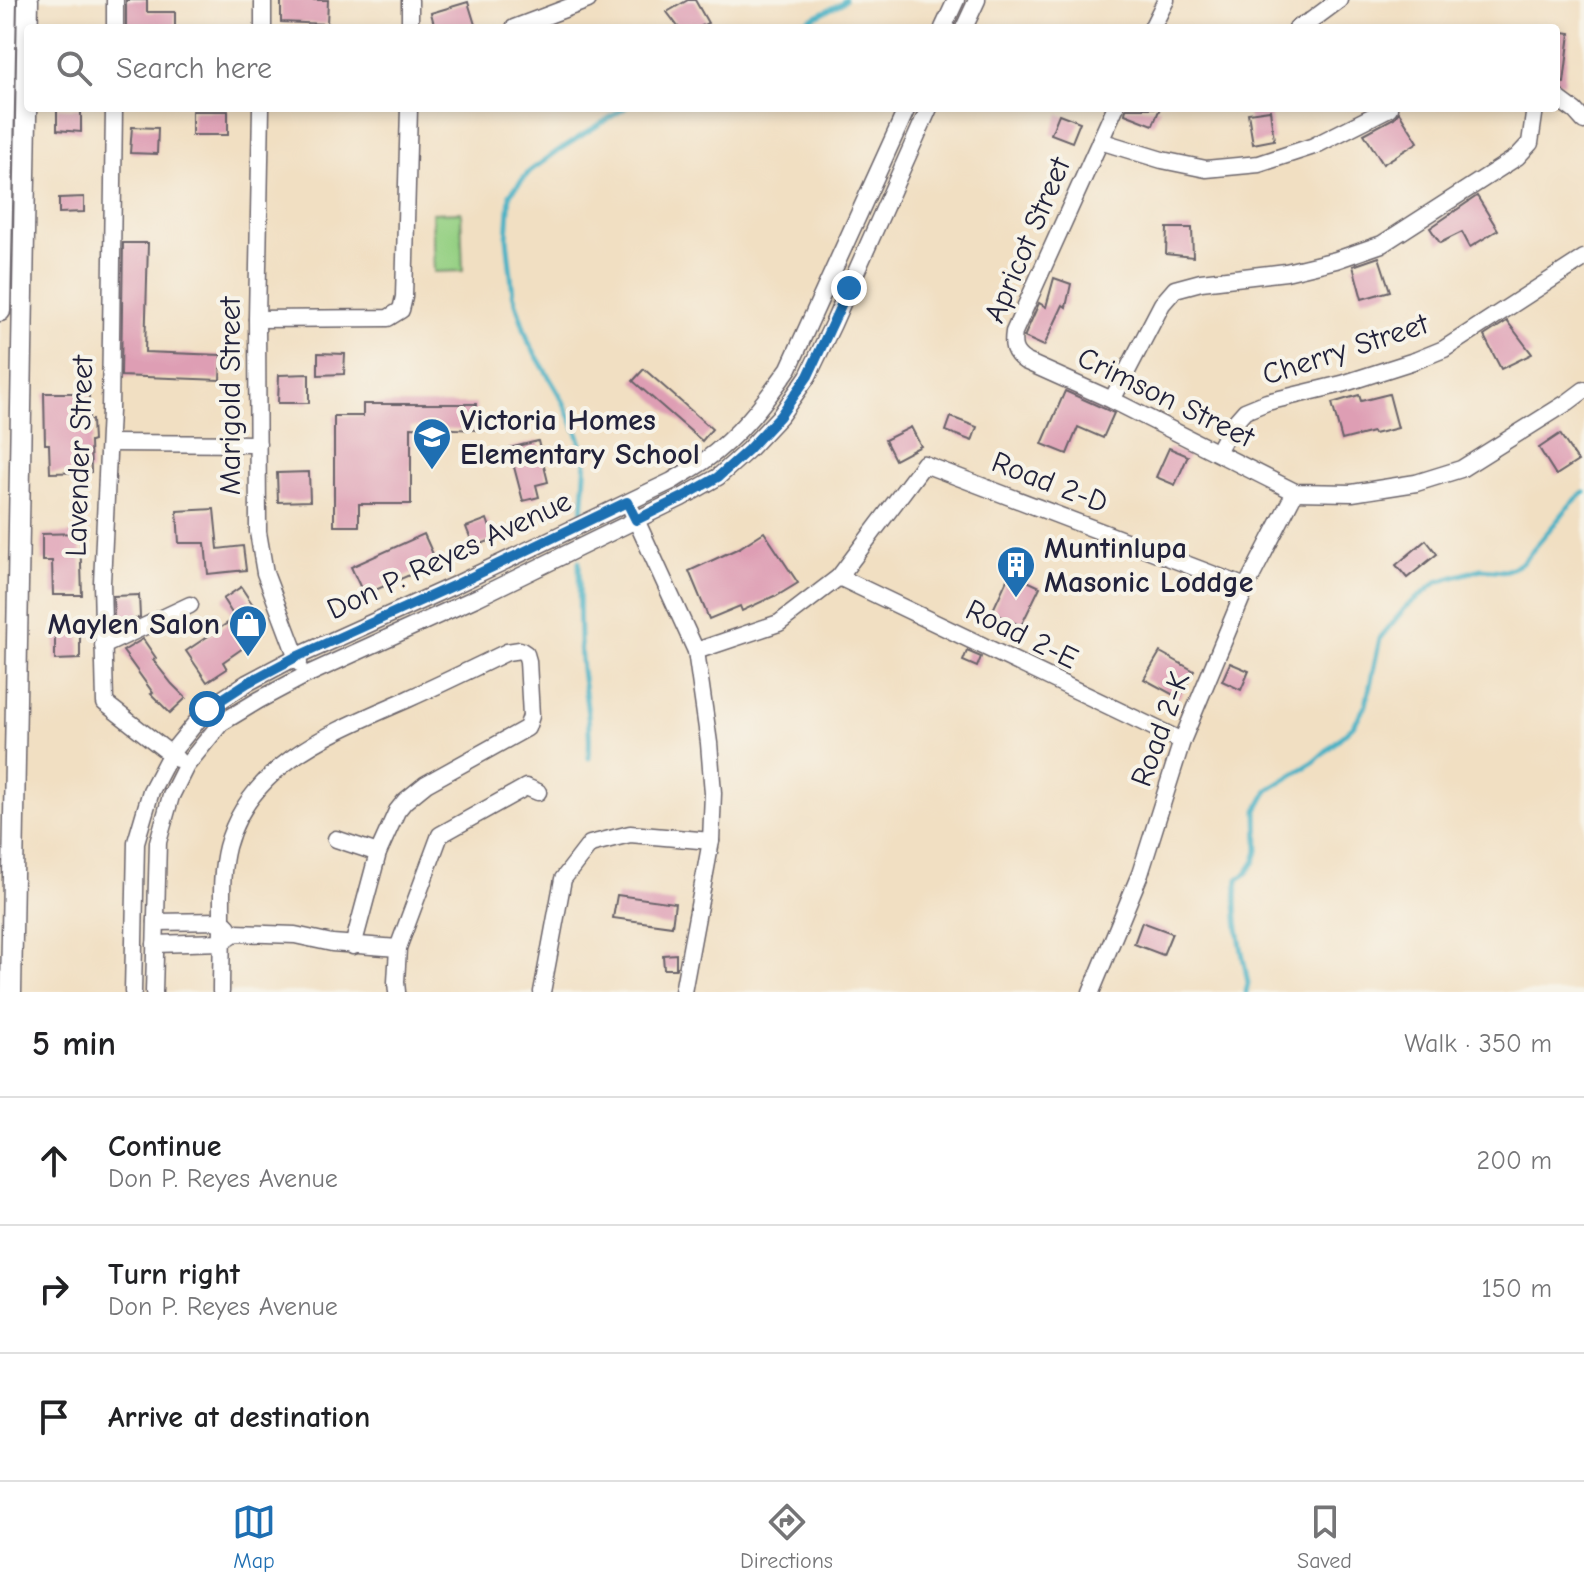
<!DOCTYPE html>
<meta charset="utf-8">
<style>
:root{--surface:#fff;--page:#f2f2f2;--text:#202124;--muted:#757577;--line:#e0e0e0;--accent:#1f6fb2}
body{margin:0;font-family:"Comic Neue",sans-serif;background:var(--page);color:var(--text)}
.stop{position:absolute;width:24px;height:24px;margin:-18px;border:6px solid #1f6fb2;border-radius:50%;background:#fff}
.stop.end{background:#1f6fb2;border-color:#fff;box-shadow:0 2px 8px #0008}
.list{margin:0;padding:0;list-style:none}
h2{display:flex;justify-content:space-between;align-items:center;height:104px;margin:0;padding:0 32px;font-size:34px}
h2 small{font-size:26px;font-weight:400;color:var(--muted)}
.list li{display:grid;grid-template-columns:52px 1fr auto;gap:24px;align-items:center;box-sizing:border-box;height:128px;padding:0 32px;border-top:2px solid var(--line)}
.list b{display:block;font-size:30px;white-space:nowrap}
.list p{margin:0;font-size:26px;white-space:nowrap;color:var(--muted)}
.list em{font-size:26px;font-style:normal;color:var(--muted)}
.icon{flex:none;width:44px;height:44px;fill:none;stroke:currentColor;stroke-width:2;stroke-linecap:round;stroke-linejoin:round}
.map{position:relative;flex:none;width:1584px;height:992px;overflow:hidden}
.search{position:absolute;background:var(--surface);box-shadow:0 4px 12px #0003;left:24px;right:24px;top:24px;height:88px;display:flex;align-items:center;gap:20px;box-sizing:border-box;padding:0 28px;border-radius:8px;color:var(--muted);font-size:30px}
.sheet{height:488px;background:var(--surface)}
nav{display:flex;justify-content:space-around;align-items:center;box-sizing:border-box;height:112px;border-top:2px solid var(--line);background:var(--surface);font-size:22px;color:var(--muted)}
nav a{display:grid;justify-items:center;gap:4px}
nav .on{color:var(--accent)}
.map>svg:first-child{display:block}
.green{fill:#95d083;stroke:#5c795f;stroke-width:2}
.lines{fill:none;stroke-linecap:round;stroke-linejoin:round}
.stream{stroke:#46b1c4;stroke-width:5}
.building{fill:#de9eb4}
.minor-casing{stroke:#6a646a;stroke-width:19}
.major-casing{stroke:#6a646a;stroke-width:23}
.minor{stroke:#fff;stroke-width:16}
.major{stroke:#fff;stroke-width:20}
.route{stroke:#1f6fb2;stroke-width:10}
.labels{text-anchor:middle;stroke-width:8;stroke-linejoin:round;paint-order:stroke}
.street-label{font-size:30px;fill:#22223b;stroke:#f7f3e8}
.poi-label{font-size:30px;font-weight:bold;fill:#22223b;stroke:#f7f3e8;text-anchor:start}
</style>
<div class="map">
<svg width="1584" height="992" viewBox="0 0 1584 992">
<rect width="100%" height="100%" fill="#f7f3e8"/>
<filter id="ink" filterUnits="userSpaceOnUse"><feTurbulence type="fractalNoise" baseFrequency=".0125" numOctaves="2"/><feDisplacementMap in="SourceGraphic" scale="16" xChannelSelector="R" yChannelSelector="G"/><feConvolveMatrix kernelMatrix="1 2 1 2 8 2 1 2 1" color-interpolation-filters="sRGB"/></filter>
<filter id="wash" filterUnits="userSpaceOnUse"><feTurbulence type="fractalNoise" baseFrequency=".006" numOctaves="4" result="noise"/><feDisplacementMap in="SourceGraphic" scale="32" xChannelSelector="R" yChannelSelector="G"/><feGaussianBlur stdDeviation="1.8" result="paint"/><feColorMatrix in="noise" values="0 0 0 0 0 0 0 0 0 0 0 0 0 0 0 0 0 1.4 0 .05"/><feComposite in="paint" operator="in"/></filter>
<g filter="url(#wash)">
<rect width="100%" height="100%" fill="#f1dfc2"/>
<!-- green -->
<path class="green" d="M461,212L463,271L434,272L432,213Z"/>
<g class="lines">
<!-- stream -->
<g class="stream">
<path d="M792,28L840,4L845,0"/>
<path d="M582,516L586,459L577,432L563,401L529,343L513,294L507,238L510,194L530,171L559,150L625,108"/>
<path d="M579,562C580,597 578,634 582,670C586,702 591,724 589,758"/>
<path d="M1246,992L1248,983C1242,949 1232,914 1238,879L1247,873L1255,861L1258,851L1257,810L1268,790L1315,761L1353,726L1366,705L1380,638L1405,608L1437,582L1481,569L1505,571L1522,563L1571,504L1584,492"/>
</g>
</g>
<g id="blocks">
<!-- building -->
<g class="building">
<path d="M126,0H147V12H175V28H126Z"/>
<path d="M281,0H328L327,24L281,22Z"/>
<path d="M688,0H695L708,23L698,28H679L667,12Z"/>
<path d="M468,2L476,28H435L431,13Z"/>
<path d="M1556,31L1570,33L1564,83L1556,82Z"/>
<path d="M57,108L81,109V132L57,130Z"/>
<path d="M1126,108H1160L1153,125L1125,114Z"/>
<path d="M1270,110L1274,140L1253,144L1248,113Z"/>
<rect x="192" y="111" width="36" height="24"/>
<path d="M1399,112L1418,142L1383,164L1364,134L1394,118Z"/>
<path d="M1059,114L1080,122L1072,142L1051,134Z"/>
<path d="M132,127L158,128L157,154L130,153Z"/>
<path d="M1477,196L1498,230L1470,247L1462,232L1440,243L1430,228Z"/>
<path d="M84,197V212L59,213V198Z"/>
<path d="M1167,228H1192L1193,257L1166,254Z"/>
<path d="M123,243H148L145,352L221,355L220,380L121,376Z"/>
<path d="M1379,257L1390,291L1362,299L1353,266Z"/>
<path d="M1054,278L1071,284L1066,307L1063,305L1044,346L1024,337L1025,335L1039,303L1046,307Z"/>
<path d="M1507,321L1532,354L1501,369L1484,336Z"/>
<path d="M318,353L345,354L344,374L318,375Z"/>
<path d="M644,369L712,429L702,441L633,381Z"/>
<path d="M309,374V403H278L279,375Z"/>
<path d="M1065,391L1114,413L1103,438L1078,427L1067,454L1042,444Z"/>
<path d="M44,393H89V420H92L93,441L90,442L91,472L50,473L49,444H45Z"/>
<path d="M1389,394L1398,428L1374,434L1373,432L1342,440L1332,403L1359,395L1361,401Z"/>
<path d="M363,404H476V430L411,427V504H359V526H334V416H363Z"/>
<path d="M951,417L977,427L972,441L946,431Z"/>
<path d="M911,427L921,446L895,460L885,440Z"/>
<path d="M1560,434L1578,461L1556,475L1539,448Z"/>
<path d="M538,441L548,482L536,485L539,497L523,501L509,448Z"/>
<path d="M1169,448L1188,456L1175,485L1156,477Z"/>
<path d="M309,472L310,501L278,502L277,473Z"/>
<path d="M214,509L218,549L243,546L246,570L208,574L205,543H179L177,511Z"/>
<path d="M487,519L494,539L474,547L466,527Z"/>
<path d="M764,532L798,583L775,597L774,596L742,611L740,606L709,619L689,571L739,548Z"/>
<path d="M80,533L82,595H53L52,561H42V534Z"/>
<path d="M424,534L437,563L364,595L351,567Z"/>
<path d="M1426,540L1437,554L1407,578L1396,565Z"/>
<path d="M1010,573L1040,587L1021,626L992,612Z"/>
<path d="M241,587L253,605L246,610L263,634L223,662L227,669L207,682L186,651L235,618L223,599Z"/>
<path d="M139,595L140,617L133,620H114L113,596Z"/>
<path d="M80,623V659L55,660V624Z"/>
<path d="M143,639L156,658L153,660L172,684L186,698L170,713L151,694L153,693L123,651Z"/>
<path d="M967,651L981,657L977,667L963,661Z"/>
<path d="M1160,652L1194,671L1179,698L1144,679Z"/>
<path d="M1230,663L1249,671L1241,690L1222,681Z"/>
<path d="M617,895L675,903L672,926L613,918Z"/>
<path d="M1142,922L1172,933L1163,955L1134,944Z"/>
<path d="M676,954V969H664L663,955Z"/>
</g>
</g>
</g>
<g filter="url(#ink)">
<use href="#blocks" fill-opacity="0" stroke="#6a646a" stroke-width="2"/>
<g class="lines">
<defs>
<g id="minor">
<path d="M115,28V0"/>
<path d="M263,28V0"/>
<path d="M410,28V0"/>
<path d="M514,28L588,0"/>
<path d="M943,28L956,0"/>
<path d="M964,28L977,0"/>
<path d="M1152,28L1166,0"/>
<path d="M1297,28L1312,20L1339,0"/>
<path d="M1556,97L1575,111L1584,121"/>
<path d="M114,108L110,411L102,583L105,703L177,759"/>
<path d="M261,108L257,319L258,532L265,573L299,663"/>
<path d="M1115,108L1014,332C1012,345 1013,353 1025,361L1112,400L1295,492L1352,493L1416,483L1461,469L1568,402L1584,390"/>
<path d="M1100,141L1162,160L1206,169L1259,164L1314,146L1389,108"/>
<path d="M257,319L388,318L401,310L404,297L409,108"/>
<path d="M1112,400L1162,304L1175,289L1201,282L1286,272L1336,260L1382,244L1517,157L1530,143L1535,108"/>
<path d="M109,443L258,444"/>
<path d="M1217,452L1230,428L1245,411L1267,402L1342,384L1417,360L1444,349L1584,258"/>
<path d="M632,511L696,651L709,743L713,793L711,841L683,992"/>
<path d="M839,577L1182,741"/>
<path d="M103,646L190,605"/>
<path d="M696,651L779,623L839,577L924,464L1246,587"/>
<path d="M336,839L378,853"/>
<path d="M156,922L222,921L228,927"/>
<path d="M155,944L222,942L235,933L295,935L332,943L398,948"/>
<path d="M133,992L136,842L151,791L171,753L207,709L247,683L296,657L455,585L672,481C683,474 694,468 704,461C738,437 765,402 789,368L907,108"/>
<path d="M154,992L158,842L171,796L186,766L221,723L259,700L304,676L478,597L681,498L718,477L748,450L780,416L808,376L833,324L929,108"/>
<path d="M221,992C221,968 222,943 222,919C222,895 221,871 227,847C250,762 336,731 408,699C441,684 474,668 507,652L520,650L526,654L528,661L531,716L527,728L426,784L405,801L397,811L378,853L353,946"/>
<path d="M397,992L396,982L398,948L440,835L526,787L538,792"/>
<path d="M542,992L563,879L590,844L630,834L711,841"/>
<path d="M1091,992L1140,874L1182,741L1246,587L1295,492"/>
</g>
<g id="major">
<path d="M0,311L6,0"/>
<path d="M11,992L28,0"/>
</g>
</defs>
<!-- minor casing -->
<use href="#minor" class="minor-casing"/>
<!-- major casing -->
<use href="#major" class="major-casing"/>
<!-- minor -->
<use href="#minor" class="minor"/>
<!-- major -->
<use href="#major" class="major"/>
</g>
</g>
<g class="lines" filter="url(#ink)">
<!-- route -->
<path class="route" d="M207,709L247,683L296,657L455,585L627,502L636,520L681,498L718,477L748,450L780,416L808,376L849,288"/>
</g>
<!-- icons -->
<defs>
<symbol id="school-pin" viewBox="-11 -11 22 30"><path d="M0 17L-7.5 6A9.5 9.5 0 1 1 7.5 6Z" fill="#1f6fb2" stroke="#f7f3e8"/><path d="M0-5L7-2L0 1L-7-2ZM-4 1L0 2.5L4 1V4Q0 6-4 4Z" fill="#fff"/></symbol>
<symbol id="building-pin" viewBox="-11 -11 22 30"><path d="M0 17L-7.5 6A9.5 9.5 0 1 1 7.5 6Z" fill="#1f6fb2" stroke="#f7f3e8"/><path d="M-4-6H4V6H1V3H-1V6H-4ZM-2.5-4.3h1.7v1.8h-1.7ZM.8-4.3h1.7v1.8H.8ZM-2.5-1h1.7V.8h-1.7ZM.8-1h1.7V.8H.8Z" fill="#fff"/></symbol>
<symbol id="shop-pin" viewBox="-11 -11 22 30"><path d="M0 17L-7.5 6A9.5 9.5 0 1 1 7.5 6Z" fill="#1f6fb2" stroke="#f7f3e8"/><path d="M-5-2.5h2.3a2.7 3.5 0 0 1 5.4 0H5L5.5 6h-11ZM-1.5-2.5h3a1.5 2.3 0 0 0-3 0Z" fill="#fff"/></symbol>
</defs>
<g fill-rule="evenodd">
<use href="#school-pin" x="410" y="415" width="44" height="60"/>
<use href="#building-pin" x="994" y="543" width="44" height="60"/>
<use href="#shop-pin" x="226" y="602" width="44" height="60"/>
</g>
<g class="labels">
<!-- street labels -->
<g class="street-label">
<text transform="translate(1027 240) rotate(-67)" y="10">Apricot Street</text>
<text transform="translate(1345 349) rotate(-18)" y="10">Cherry Street</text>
<text transform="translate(230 396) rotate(-90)" y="10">Marigold Street</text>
<text transform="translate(1166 397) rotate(26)" y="10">Crimson Street</text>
<text transform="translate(79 456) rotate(-88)" y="10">Lavender Street</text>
<text transform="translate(1050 482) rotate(21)" y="10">Road 2-D</text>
<text transform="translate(449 555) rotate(-25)" y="10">Don P. Reyes Avenue</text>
<text transform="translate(1022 634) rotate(26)" y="10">Road 2-E</text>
<text transform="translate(1160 729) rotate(-70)" y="10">Road 2-K</text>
</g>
<!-- poi labels -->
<g class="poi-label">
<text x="460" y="430">Victoria Homes<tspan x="460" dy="34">Elementary School</tspan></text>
<text x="1044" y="558">Muntinlupa<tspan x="1044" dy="34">Masonic Loddge</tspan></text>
<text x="220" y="634" text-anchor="end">Maylen Salon</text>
</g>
</g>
</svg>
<div class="stop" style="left:207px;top:709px"></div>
<div class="stop end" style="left:849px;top:288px"></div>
<div class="search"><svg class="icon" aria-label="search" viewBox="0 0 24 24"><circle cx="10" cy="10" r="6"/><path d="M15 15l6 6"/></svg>Search here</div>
</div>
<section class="sheet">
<h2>5 min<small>Walk · 350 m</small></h2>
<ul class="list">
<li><svg class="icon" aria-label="ahead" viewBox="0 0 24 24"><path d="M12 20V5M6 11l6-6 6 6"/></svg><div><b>Continue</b><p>Don P. Reyes Avenue</p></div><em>200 m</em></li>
<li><svg class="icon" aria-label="right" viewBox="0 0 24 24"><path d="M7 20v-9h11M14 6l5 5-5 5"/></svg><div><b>Turn right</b><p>Don P. Reyes Avenue</p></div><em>150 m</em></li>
<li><svg class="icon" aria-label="arrive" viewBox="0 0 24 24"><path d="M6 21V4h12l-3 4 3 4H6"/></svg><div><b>Arrive at destination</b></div></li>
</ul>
</section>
<nav>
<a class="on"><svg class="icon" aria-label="map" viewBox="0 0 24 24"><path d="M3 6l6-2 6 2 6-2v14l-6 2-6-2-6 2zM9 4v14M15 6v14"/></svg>Map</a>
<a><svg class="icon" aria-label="directions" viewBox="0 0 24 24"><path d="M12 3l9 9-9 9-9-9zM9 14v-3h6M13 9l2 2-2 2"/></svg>Directions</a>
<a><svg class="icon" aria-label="saved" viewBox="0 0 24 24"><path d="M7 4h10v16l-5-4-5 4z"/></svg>Saved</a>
</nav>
